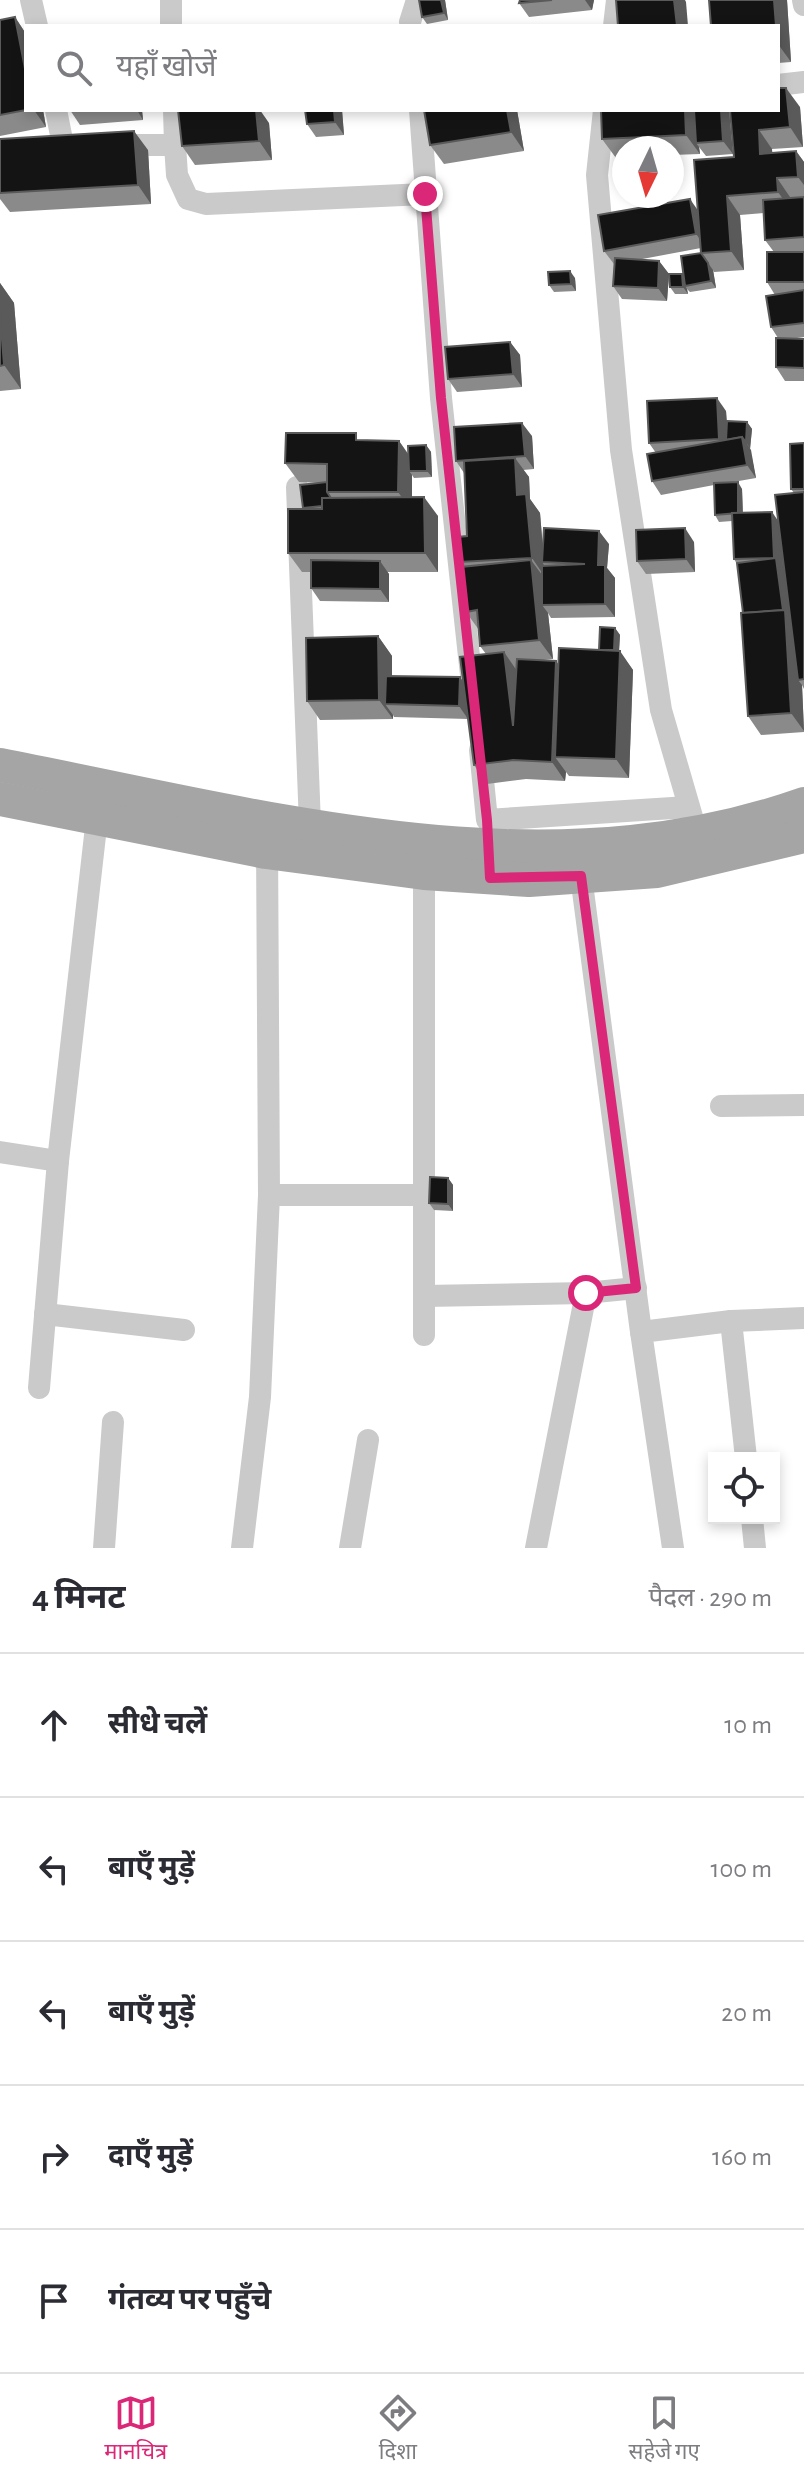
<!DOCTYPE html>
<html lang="hi">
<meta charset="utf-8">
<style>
:root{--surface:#fff;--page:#f7f7f7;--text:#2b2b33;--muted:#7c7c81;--line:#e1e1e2;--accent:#db2777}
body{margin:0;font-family:"Alegreya Sans","Noto Sans Devanagari",sans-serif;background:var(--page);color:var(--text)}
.controls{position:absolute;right:24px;bottom:24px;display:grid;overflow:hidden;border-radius:0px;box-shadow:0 4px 12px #0003}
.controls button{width:72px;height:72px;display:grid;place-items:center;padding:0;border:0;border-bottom:2px solid var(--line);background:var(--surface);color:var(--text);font:40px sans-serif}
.compass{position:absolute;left:612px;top:136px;width:72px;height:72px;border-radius:50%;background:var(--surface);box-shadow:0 4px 12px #0003;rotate:185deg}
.stop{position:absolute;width:24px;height:24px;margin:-18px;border:6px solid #db2777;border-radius:50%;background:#fff}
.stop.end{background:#db2777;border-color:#fff;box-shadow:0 2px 8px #0008}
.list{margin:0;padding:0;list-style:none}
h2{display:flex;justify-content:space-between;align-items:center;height:104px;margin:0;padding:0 32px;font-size:34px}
h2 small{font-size:26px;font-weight:400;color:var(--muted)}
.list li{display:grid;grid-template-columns:52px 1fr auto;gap:24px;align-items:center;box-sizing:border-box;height:144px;padding:0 32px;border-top:2px solid var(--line)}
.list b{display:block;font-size:30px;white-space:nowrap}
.list em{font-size:26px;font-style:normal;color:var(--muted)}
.icon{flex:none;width:44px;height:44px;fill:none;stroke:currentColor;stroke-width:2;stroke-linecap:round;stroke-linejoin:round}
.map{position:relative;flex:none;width:804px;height:1548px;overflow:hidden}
.search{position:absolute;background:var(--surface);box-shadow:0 4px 12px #0003;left:24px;right:24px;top:24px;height:88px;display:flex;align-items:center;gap:20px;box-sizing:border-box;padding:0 28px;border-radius:0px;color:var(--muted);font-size:30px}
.sheet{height:824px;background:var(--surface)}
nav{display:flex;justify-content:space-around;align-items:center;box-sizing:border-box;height:112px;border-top:2px solid var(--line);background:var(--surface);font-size:22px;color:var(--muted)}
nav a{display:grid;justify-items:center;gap:4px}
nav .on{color:var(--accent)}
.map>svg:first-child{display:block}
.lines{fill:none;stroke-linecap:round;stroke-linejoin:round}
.street{stroke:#cacaca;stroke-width:22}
.primary{stroke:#a5a5a5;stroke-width:34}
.wall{fill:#8a8a8a}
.shaded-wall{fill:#5a5a5a}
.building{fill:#141414;stroke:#5a5a5a;stroke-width:2}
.route{stroke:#db2777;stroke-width:10}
</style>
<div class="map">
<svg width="804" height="1548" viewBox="0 0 804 1548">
<rect width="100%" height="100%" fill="#fff"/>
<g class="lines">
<!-- street -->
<g class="street">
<path d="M31,0L37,26"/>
<path d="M171,0V26"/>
<path d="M803,0L804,5"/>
<path d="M410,22L417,0"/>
<path d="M614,26L617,0"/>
<path d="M778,85L804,82"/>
<path d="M56,110L63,145"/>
<path d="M174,110L175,145"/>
<path d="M420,110L441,398L472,684"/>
<path d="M604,110L597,175L621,450L661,710L693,820"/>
<path d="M117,145H175L177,175L188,199L206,204L425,194"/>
<path d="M297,487L310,825"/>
<path d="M480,750L487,820L688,807"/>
<path d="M267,840L269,1195"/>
<path d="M424,873V1195"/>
<path d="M581,876L641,1332"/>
<path d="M721,1106L804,1105"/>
<path d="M0,1152L58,1161"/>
<path d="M424,1296L586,1293"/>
<path d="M45,1314L184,1330"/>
<path d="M731,1321L746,1458"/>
<path d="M39,1388L58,1161L97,818"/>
<path d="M752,1518L755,1548"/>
<path d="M104,1548L113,1422"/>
<path d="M242,1548L260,1397L269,1195H424V1335"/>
<path d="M350,1548L368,1440"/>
<path d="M536,1548L586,1293L636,1288"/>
<path d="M673,1548L641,1332L731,1321L804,1318"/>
</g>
<!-- primary -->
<g class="primary">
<path d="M0,765C263,816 541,897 804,804"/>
<path d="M0,799L266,852L424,873L529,880L657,871L804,836"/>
</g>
</g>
<!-- wall -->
<g class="wall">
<path d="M419,0H445L448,20L427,24L422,17Z"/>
<path d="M520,0H594L592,10L529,17L519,3Z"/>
<path d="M787,0L791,62L778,63V26Z"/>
<path d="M15,17L26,34V110H43L46,127L0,136V20Z"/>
<path d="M800,107L803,147L772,149V153L796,151L804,162V197H790L804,198V251L784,252H804V337L797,338L804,339V381H785L776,367L778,338L771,327L775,295L767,282L774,252L765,240L764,213L740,215L744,270L714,272L713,270L716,288L690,292L687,289L688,294H675L670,287L682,274L684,276L701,253V248L637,260L659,261L669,274L667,301L622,299L613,286L614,264L604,251L698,210L734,157L730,110Z"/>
<path d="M70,110H142L143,120L80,125Z"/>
<path d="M305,110H342L344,135L316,137L307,124Z"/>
<path d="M517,110L524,151L444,164L430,145Z"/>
<path d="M601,110H729L733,154L706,156L699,147L700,154L672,155V148H624V158H616L602,139Z"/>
<path d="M269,123L272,160L195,165L182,146Z"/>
<path d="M148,150L151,204L10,212L0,199V193Z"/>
<path d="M575,278L576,291L554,292L549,285Z"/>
<path d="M0,283L14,303L21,389L0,391Z"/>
<path d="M510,342L520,355L522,387L457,392L448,379Z"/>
<path d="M726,411L727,421L747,422L752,429L750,449L756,478L733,482L742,489L743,513L779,522L794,493L791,489L804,443V689L802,685L804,732L761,735L748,716L743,613L737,564L734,559L732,521L719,522L715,515L714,485L661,495L652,481L656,453L649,443Z"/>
<path d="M532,436L534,469L523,470L529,477L530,499L540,513L543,548L609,544L607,568L615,578V617L551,618L548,613L553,659L543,660L556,661L559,665L599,650L615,628L620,635L619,651L633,670L629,778L569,776L566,772L565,781L526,779L487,784L474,765L468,719L394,717L393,715V719L320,720L307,701L378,636L392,656V676L460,677L463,682L486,654L480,646L479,630L466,612L462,567L459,562L467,536L464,473L456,461Z"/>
<path d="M361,440L399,441L409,455L426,445L431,452L432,477L414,478L412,475V497L438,516V572H387L389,574V602L320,601L311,588V572H302L288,553L304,509L322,483L299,482L285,463Z"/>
<path d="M694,542L695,572L646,574L637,561Z"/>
<path d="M448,1178L453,1185V1211L434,1210L429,1203Z"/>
</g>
<!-- shaded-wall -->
<g class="shaded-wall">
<path d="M441,0H445L448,20L444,13Z"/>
<path d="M585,0H594L592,10Z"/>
<path d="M674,0H685L686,2L688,26H677Z"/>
<path d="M774,0H787L791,62L778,44V26H776Z"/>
<path d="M15,17L26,34V74Z"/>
<path d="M786,88L800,107L803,147L790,127Z"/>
<path d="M34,110H43L46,127Z"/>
<path d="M137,110H142L143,120Z"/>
<path d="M256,110H260L269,123L272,160L259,141Z"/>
<path d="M334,110H342L344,135L335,122Z"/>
<path d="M507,110H517L524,151L511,132Z"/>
<path d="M685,110H697L696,143L699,147L700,154L686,135Z"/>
<path d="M721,110H729L733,154L723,141Z"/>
<path d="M759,130L772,149L774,173L760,154Z"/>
<path d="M134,131L148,150L151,204L138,185Z"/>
<path d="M796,151L804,162V185L798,177Z"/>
<path d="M777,178L790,197L792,212L778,192Z"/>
<path d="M727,196L740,215L744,270L731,251Z"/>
<path d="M690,199L699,212L706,247L696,234Z"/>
<path d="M659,261L669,274L667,301L658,288Z"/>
<path d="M708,263L713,270L716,288L711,281Z"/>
<path d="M570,271L575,278L576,291L571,284Z"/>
<path d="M682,274L687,280L685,286L687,289L688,294L683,287Z"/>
<path d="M0,283L14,303L21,389L4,365L0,314Z"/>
<path d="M510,342L520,355L522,387L513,374Z"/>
<path d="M717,398L726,411L728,453L719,439Z"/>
<path d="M747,422L752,429L750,449L746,442Z"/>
<path d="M522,423L532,436L534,469L525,456Z"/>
<path d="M742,437L751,450L756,478L747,465Z"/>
<path d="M399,441L412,460L409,471L412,475V511L398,492Z"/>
<path d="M426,445L431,452L432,477L427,471Z"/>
<path d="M515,458L529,477L530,499L540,513L544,562H542L544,565L545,577L532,558L517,495Z"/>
<path d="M738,482L742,489L743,521L738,514Z"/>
<path d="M424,497L438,516V572L425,553Z"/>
<path d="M772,512L781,525L783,567L786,572L798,680L802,685L804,731L791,713L783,611L774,558Z"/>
<path d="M685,528L694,542L695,572L686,559Z"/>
<path d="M599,531L609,544L607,568L615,578V617L605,604L598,565Z"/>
<path d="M531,560L545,579L542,605L548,613L553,659L539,640Z"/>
<path d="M380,561L389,574V602L380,589Z"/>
<path d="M615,628L620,635L618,667L614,660Z"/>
<path d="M378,636L392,656V704H385L393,715V719L379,700Z"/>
<path d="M620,651L633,670L629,778L616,759Z"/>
<path d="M504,652L517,671L513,726Z"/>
<path d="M556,661L569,680L555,757L566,772L565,781L552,762Z"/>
<path d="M460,677L469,691L468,719L459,706Z"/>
<path d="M448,1178L453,1185V1211L448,1204Z"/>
</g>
<!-- building -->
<g class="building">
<path d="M419,0H441L444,13L422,17Z"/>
<path d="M520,0H552L519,3Z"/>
<path d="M616,0H674L677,26H618Z"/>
<path d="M709,0H774L776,26H711Z"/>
<path d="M15,17L26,74V110L0,115V20Z"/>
<path d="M778,88H786L790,127L759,130L760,154L796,151L798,177L777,178L778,192L727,196L731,251L701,253L694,160L734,157L730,110H778Z"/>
<path d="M178,110H256L259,141L182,146Z"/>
<path d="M305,110H334L335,122L307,124Z"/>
<path d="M424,110H507L511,132L430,145Z"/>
<path d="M601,110H685L686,135L602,139Z"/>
<path d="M694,110H721L723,141L696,143Z"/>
<path d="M134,131L138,185L0,193V139Z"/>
<path d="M804,197V237L765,240L763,200Z"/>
<path d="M690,199L696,234L604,251L598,215Z"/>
<rect x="767" y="252" width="37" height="30"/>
<path d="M701,253L708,263L711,281L685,286L681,256Z"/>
<path d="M615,258L659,261L658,288L613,286Z"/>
<path d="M570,271L571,284L549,285L548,272Z"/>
<path d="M669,274H682L683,287H670Z"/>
<path d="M804,290V323L771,327L766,296Z"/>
<path d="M0,314L4,365L0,366Z"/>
<path d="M776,338L804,339V368L776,367Z"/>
<path d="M510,342L513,374L448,379L445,347Z"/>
<path d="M717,398L719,439L649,443L647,401Z"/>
<path d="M727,421L747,422L746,442L742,437L726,440Z"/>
<path d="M522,423L525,456L456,461L454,427Z"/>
<path d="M286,433H356V440L399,441L398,492H327V464L285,463Z"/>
<path d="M742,437L747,465L652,481L647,454Z"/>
<path d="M804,443V489H791L790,444Z"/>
<path d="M426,445L427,471H409L408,446Z"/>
<path d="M515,458L517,495L526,494L532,558L459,562L458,537L467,536L464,461Z"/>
<path d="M327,482V492L331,498H322V506L303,508L300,485Z"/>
<path d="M738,482V513L715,515L714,483Z"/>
<path d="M804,492V679L798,680L775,495Z"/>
<path d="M424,497L425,553H288V509H322V498Z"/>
<path d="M772,512L774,558L734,559L732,513Z"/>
<path d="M544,528L599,531L598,565H605V604L542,605V566L585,564L542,562Z"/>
<path d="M685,528L686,559L637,561L636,530Z"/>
<path d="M776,558L783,610L743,613L737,563Z"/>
<path d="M311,560L380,561V589L311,588Z"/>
<path d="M531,560L539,640L480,646L477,610L466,612L461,567Z"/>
<path d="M785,610L791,713L748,716L741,613Z"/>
<path d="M600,627L615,628L614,650H599Z"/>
<path d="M378,636L379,700L307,701L306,638Z"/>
<path d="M559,648L620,651L616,759L555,757Z"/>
<path d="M504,652L513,726L517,659L556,661L552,762L513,760L474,765L460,657Z"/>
<path d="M386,676L460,677L459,706L385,704Z"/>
<path d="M430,1177L448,1178V1204L429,1203Z"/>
</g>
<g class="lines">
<!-- route -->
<path class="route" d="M425,194L441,398L487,820L490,878L581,876L636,1288L586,1293"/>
</g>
</svg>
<div class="controls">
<button><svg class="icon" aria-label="locate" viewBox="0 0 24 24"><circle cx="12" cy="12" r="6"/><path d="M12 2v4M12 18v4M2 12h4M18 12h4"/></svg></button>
</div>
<svg class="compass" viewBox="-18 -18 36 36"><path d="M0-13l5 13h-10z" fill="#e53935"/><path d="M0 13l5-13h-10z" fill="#7c7c81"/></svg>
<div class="stop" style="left:586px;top:1293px"></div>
<div class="stop end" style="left:425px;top:194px"></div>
<div class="search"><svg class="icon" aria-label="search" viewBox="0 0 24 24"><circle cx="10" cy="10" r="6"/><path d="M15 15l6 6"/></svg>यहाँ खोजें</div>
</div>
<section class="sheet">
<h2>4 मिनट<small>पैदल · 290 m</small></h2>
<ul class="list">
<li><svg class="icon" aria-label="ahead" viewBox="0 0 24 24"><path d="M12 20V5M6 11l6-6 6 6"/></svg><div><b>सीधे चलें</b></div><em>10 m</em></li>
<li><svg class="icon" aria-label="left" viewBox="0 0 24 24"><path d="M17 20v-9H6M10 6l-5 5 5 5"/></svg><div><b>बाएँ मुड़ें</b></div><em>100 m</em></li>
<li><svg class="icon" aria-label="left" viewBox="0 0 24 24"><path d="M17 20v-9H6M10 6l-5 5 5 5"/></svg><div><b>बाएँ मुड़ें</b></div><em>20 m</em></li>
<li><svg class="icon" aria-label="right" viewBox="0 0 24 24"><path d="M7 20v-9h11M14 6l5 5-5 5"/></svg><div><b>दाएँ मुड़ें</b></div><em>160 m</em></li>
<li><svg class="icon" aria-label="arrive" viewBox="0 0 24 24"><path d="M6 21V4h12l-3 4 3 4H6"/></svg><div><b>गंतव्य पर पहुँचे</b></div></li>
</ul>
</section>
<nav>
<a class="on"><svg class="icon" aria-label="map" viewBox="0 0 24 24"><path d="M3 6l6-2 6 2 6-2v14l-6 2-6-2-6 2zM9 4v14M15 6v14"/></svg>मानचित्र</a>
<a><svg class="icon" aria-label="directions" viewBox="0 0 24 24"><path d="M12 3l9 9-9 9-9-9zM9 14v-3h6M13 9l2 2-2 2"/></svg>दिशा</a>
<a><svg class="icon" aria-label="saved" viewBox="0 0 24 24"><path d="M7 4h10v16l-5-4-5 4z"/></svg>सहेजे गए</a>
</nav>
